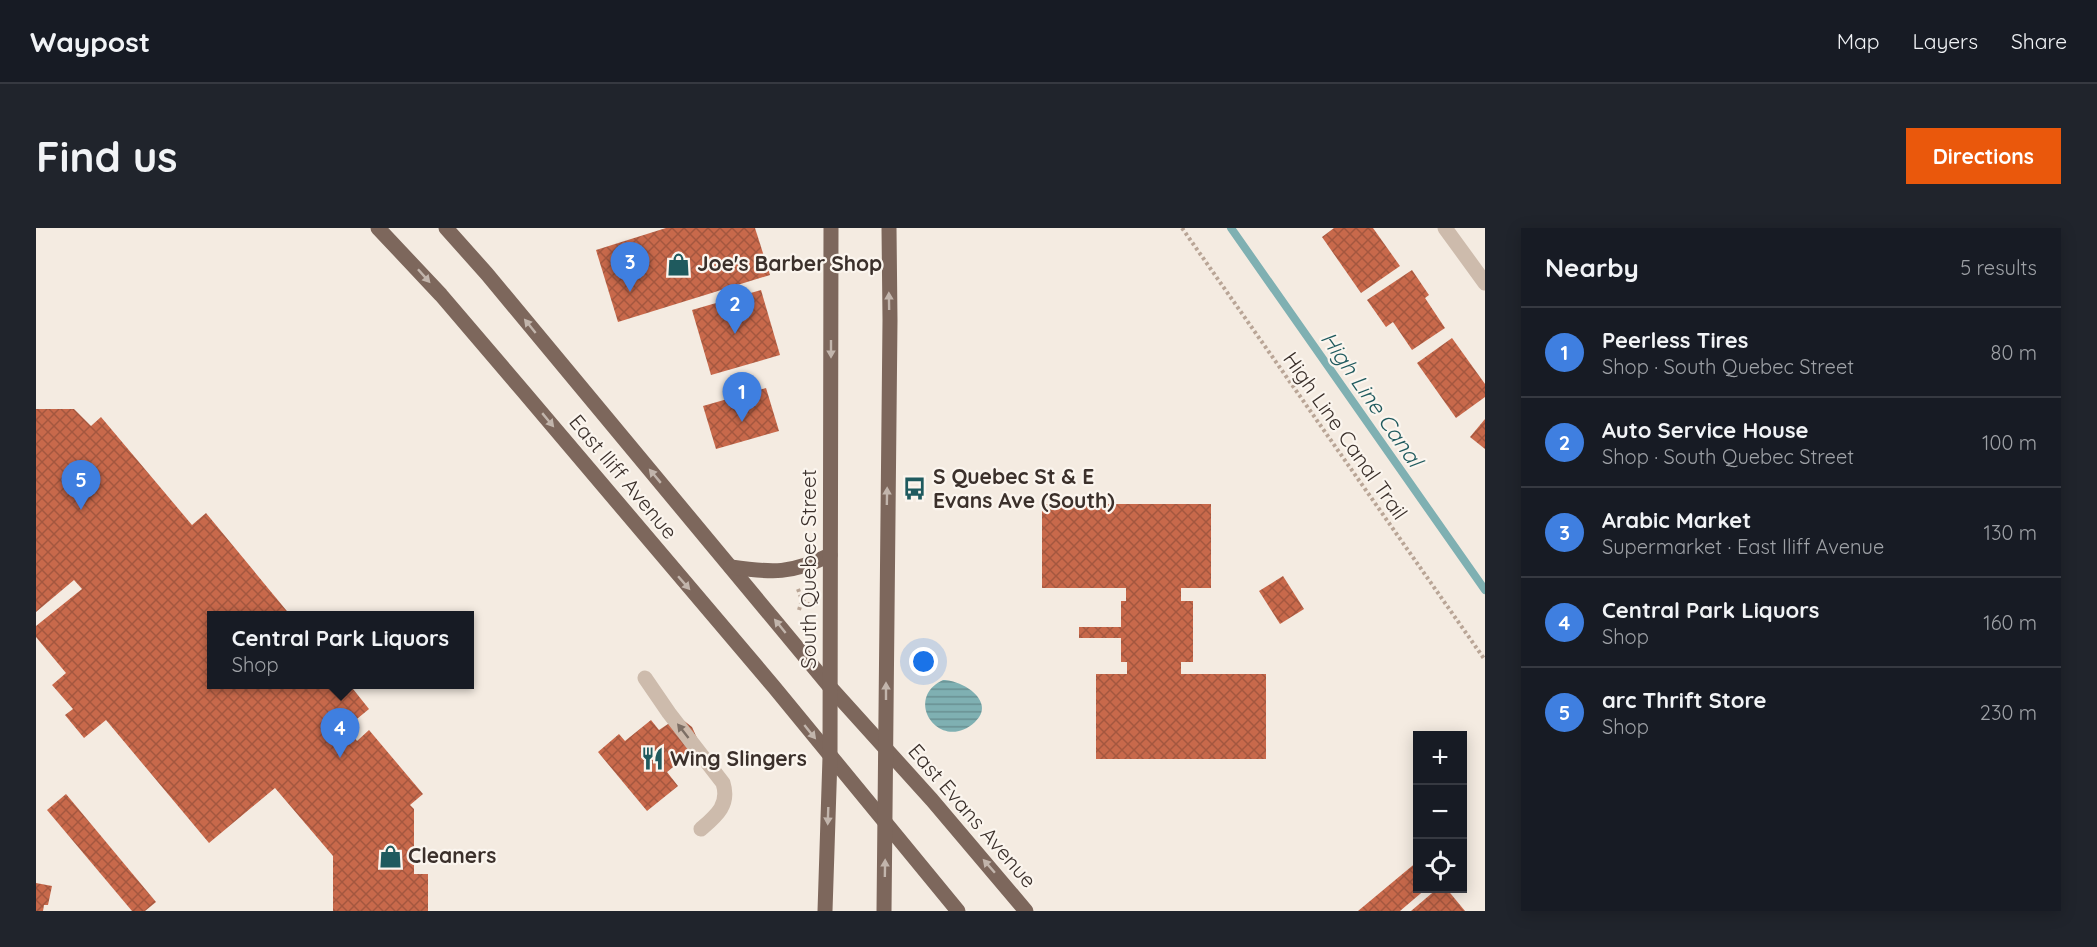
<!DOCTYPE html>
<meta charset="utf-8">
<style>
:root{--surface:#171b24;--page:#20242c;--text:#f1f3f6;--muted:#9ea1a6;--line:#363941;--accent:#ea580c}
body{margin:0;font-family:Quicksand,sans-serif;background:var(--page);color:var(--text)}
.controls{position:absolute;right:18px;bottom:18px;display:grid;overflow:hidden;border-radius:0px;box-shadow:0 3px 15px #0003}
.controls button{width:54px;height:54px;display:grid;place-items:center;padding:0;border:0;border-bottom:2px solid var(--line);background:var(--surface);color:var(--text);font:30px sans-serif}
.you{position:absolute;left:888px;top:434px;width:21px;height:21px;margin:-15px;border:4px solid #fff;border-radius:50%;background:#1a73e8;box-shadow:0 0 0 9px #1a73e833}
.badge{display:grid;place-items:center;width:39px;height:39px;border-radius:50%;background:var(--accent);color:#fff;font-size:20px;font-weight:700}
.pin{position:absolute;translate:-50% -50px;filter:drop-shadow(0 2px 3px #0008)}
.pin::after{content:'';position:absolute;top:32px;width:21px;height:18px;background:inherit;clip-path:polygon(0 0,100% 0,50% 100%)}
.popup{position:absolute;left:171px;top:383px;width:267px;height:78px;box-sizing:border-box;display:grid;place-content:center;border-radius:0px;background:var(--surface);filter:drop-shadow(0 2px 4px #0005);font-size:20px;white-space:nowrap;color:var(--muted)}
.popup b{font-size:22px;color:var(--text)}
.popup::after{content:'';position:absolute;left:50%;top:100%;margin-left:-12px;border:12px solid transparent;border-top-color:var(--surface)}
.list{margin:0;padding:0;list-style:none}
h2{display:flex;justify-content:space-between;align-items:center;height:78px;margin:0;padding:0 24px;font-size:26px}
h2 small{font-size:20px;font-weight:400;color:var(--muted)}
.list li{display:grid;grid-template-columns:39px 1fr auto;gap:18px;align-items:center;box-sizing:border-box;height:90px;padding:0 24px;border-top:2px solid var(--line)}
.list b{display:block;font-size:22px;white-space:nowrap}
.list p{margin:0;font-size:20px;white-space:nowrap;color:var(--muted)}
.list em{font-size:20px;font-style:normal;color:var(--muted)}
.icon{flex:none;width:33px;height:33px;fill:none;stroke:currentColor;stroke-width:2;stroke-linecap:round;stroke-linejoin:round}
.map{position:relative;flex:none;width:1449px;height:683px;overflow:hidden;border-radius:0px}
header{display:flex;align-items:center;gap:36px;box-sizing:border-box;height:84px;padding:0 30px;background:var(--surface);border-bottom:2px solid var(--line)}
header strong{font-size:28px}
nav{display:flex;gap:33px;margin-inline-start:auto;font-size:21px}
.intro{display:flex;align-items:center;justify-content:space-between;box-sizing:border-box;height:144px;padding:0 36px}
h1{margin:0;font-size:42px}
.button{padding:15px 27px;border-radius:0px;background:var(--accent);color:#fff;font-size:21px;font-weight:700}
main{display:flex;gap:36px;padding:0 36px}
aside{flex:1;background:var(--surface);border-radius:0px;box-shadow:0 3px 15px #0003}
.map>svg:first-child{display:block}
.water{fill:url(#water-rules)}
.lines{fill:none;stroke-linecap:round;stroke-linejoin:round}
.stream{stroke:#7fb0b2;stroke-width:8}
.building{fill:url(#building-cross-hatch)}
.path{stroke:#b9a596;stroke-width:4;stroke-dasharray:3 3;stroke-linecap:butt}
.minor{stroke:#cdbbac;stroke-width:15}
.major{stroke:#7d675c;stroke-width:15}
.oneway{fill:#c2b5ac}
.oneway2{fill:#7d6f65}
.labels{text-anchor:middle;stroke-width:4.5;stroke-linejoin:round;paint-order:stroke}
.poi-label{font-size:21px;font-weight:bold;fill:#3b302b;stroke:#fbf5ee;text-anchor:start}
.street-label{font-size:21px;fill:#3b302b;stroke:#fbf5ee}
.water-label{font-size:22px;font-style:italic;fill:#1f5a5e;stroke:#fbf5ee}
</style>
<header>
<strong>Waypost</strong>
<nav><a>Map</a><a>Layers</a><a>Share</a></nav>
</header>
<div class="intro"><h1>Find us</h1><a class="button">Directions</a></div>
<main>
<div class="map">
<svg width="1449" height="683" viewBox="0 0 1449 683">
<defs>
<pattern id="water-rules" width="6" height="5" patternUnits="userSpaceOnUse" patternTransform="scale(1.5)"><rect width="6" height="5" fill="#7fb0b2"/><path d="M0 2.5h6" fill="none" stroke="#699091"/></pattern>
<pattern id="building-cross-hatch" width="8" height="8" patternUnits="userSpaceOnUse" patternTransform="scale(1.5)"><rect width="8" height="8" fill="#c8694b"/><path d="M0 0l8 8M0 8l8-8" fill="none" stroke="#a4573f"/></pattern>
</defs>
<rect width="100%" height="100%" fill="#f4ebe1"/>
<!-- water -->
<path class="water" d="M907,452C927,452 961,474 939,494C904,526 866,471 907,452Z"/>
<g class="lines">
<!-- stream -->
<path class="stream" d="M1195,0L1449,362"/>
</g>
<!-- building -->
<g class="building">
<path d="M630,0H719L734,47L582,94L560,22Z"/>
<path d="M1298,0H1337L1364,38L1325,65L1286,9Z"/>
<path d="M1376,42L1393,67L1389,70L1409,100L1376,122L1357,94L1350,99L1331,72Z"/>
<path d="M725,62L744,127L675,147L656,82Z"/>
<path d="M1416,110L1449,156V169L1420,190L1381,135Z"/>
<path d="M730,160L743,203L680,221L667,178Z"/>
<path d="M0,181H38L55,198L65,189L156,297L170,285L255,388H175V456H313L333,481L310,500L321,513L333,502L387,566L374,577L378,581V646H392V683H297V628L239,560L173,615L70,492L48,510L29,487L37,481L16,457L30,445L0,409V398L46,361L38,352L0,384Z"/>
<path d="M1449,191V221L1434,209Z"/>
<path d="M1006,276H1175V360H1145V373H1157V434H1145V446H1230V531H1060V446H1091V434H1085V410H1043V399H1085V373H1090V360H1006Z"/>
<path d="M1247,348L1268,381L1244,396L1223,363Z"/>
<path d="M615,492L623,502L635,494L647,492L656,499L661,510L658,521L653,526L631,544L642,558L611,583L562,524L583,506L589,513Z"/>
<path d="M30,566L120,674L109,683H96L11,582Z"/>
<path d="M1382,633V660H1391L1364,683H1322Z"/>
<path d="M0,655L16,658L12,677H8L7,683H0Z"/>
<path d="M1402,660H1410L1429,683H1375Z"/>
</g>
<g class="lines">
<!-- path -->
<g class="path">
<path d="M1146,0L1449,432"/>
<path d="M762,361L766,372L775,378"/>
<path d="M763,382L766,372"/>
</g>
<!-- minor -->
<g class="minor">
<path d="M1409,0L1449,55"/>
<path d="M609,450L633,485L687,555C694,577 680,588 665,601"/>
</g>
<!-- major -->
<g class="major">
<path d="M342,0L405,67L487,163L738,459L922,683"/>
<path d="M410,0L451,46L794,459L896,572L990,683"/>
<path d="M695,339C737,345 755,346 794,327"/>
<path d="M789,683L794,529L795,0"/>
<path d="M848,683L854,92L853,0"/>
</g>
</g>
<!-- one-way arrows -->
<defs><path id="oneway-solid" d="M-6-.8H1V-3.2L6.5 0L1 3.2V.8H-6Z" transform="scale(1.5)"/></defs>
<g class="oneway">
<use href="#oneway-solid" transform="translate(388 48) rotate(48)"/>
<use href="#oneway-solid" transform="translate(853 73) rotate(-91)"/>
<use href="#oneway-solid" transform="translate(494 98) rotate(-129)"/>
<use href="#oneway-solid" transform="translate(795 121) rotate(90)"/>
<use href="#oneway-solid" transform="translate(512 192) rotate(50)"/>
<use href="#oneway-solid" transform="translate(619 248) rotate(-130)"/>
<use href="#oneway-solid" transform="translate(851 268) rotate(-89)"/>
<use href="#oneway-solid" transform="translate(648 355) rotate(49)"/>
<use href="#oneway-solid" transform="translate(744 398) rotate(-129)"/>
<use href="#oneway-solid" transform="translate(850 463) rotate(-90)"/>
<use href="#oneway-solid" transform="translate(774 504) rotate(51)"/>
<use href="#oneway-solid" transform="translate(792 588) rotate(92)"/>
<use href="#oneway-solid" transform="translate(953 638) rotate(-131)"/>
<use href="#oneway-solid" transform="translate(849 640) rotate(-89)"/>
</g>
<use class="oneway2" href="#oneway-solid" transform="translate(647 503) rotate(-128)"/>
<!-- icons -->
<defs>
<symbol id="shop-bare" viewBox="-9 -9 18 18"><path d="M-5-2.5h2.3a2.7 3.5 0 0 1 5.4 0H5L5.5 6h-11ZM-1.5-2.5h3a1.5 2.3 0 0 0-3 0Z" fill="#1f5a5e" stroke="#fbf5ee" stroke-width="2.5" paint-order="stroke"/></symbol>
<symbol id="bus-bare" viewBox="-9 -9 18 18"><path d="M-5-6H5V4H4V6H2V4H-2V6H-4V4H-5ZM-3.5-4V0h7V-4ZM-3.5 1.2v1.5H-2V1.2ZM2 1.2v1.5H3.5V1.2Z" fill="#1f5a5e" stroke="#fbf5ee" stroke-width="2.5" paint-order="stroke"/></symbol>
<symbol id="restaurant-bare" viewBox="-9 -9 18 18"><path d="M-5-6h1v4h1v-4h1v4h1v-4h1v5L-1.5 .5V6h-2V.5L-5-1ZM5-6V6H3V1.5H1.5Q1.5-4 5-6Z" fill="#1f5a5e" stroke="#fbf5ee" stroke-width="2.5" paint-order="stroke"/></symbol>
</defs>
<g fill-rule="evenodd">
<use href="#shop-bare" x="626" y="20" width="33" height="33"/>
<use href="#bus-bare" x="862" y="244" width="33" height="33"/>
<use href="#restaurant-bare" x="600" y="514" width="33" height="33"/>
<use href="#shop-bare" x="338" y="612" width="33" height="33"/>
</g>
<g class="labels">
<!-- poi labels -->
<g class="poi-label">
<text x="661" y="43">Joe's Barber Shop</text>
<text x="897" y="256">S Quebec St &amp; E<tspan x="897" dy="24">Evans Ave (South)</tspan></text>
<text x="634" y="538">Wing Slingers</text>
<text x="372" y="635">Cleaners</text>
</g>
<!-- street labels -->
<g class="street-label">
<text transform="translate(1309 208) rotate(55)" y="7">High Line Canal Trail</text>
<text transform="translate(587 249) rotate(50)" y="7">East Iliff Avenue</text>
<text transform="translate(773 341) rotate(-90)" y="7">South Quebec Street</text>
<text transform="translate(936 588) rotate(49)" y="7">East Evans Avenue</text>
</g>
<!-- water labels -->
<g class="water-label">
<text transform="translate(1336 171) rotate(55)" y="8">High Line Canal</text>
</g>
</g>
</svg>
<div class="controls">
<button>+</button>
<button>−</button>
<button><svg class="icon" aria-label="locate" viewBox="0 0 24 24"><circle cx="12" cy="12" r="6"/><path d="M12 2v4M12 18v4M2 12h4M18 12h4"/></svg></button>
</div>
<div class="you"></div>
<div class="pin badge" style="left:706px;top:194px;background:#3f7fe0">1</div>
<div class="pin badge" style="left:699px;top:106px;background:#3f7fe0">2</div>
<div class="pin badge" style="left:594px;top:64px;background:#3f7fe0">3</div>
<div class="pin badge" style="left:304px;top:530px;background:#3f7fe0">4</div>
<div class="popup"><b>Central Park Liquors</b>Shop</div>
<div class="pin badge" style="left:45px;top:282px;background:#3f7fe0">5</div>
</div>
<aside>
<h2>Nearby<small>5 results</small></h2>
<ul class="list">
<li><span class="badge" style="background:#3f7fe0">1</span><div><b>Peerless Tires</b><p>Shop · South Quebec Street</p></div><em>80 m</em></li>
<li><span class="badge" style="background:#3f7fe0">2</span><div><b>Auto Service House</b><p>Shop · South Quebec Street</p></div><em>100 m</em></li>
<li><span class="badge" style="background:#3f7fe0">3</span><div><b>Arabic Market</b><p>Supermarket · East Iliff Avenue</p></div><em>130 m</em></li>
<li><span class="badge" style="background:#3f7fe0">4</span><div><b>Central Park Liquors</b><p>Shop</p></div><em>160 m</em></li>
<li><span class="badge" style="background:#3f7fe0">5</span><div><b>arc Thrift Store</b><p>Shop</p></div><em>230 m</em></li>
</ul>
</aside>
</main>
